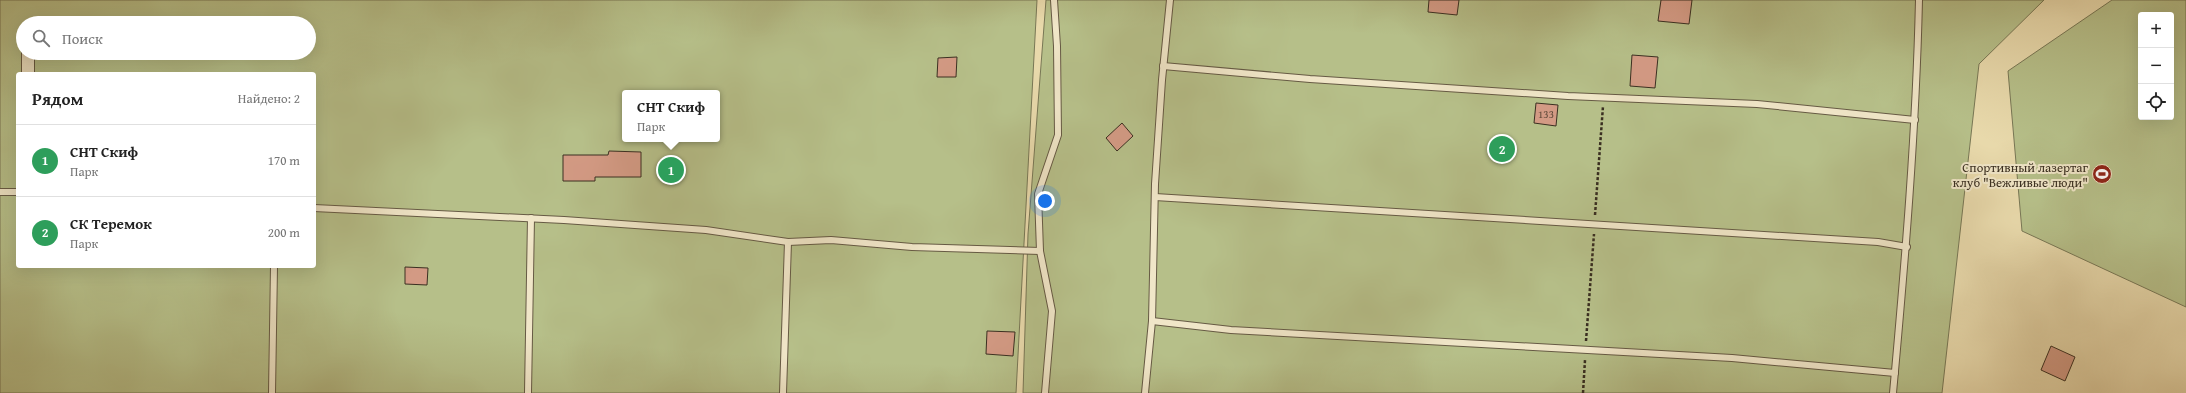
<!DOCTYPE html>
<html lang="ru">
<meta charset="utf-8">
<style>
:root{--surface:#fff;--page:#f6f6f6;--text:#222;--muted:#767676;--line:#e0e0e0;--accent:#1a73e8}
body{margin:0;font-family:"Gentium Book Plus",serif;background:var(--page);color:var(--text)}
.controls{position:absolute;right:12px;top:12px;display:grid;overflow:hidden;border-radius:4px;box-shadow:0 4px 16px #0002}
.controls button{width:36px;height:36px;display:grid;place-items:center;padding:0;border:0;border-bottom:1px solid var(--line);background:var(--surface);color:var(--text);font:20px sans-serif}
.you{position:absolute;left:1045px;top:201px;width:14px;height:14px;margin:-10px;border:3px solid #fff;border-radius:50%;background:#1a73e8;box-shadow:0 0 0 6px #1a73e833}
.badge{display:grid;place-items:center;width:26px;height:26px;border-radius:50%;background:var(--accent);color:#fff;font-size:13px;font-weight:700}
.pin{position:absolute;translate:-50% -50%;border:2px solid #fff;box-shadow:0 1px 4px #0006}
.popup{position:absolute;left:622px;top:90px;width:98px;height:52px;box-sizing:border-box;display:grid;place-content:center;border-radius:4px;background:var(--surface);filter:drop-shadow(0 1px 3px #0005);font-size:13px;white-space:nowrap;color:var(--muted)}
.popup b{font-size:15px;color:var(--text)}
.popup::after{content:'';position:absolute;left:50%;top:100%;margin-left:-8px;border:8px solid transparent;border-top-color:var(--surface)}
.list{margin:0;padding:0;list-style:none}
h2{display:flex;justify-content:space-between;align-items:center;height:52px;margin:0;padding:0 16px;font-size:17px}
h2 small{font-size:13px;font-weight:400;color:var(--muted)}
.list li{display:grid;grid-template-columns:26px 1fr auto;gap:12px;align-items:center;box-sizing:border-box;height:72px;padding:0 16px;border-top:1px solid var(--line)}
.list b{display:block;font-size:15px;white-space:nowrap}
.list p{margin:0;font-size:13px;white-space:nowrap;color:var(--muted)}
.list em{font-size:13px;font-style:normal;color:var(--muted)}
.icon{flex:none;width:22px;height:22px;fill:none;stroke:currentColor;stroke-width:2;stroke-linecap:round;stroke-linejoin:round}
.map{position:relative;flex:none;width:2186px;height:393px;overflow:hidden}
.search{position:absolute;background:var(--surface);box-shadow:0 4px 16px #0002;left:16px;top:16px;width:300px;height:44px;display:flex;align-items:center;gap:10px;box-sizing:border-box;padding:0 14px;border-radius:22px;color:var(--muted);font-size:15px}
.panel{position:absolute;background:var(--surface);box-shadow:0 4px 16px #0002;left:16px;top:72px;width:300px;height:196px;border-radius:4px}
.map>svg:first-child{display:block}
.green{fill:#b6bf89;stroke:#787755;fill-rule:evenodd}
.building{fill:#d39a84;stroke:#3a2f21}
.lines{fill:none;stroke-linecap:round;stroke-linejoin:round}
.service-casing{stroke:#665a44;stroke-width:8}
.minor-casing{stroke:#665a44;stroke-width:14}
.path{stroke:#3a2f21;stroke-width:2.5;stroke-dasharray:3 2;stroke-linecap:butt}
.service{stroke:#f0e6c8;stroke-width:6}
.minor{stroke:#f0e6c8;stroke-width:12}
.labels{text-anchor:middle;stroke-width:4;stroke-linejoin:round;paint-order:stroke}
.number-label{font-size:11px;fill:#604a3a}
.poi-label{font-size:13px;fill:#3a2f21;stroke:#f0e6c8;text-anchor:end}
</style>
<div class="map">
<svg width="2186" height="393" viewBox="0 0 2186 393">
<rect width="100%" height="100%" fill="#e8d9ab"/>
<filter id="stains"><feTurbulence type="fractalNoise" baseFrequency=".005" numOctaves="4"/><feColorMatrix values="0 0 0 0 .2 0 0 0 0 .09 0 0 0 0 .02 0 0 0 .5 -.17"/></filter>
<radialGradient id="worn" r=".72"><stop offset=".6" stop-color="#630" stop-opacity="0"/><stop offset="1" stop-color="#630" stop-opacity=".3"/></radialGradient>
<!-- green -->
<g class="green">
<path d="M0,0H1037L1016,393H0ZM23,23H309V53H23ZM18,74H314V266H18ZM625,93H717V139H625Z"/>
<path d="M1046,0H2044L1979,64L1942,393H1023L1028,234Z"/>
<path d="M2112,0H2186V307L2022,231L2008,71ZM2141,15H2171V117H2141Z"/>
</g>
<!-- building -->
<g class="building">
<path d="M1429,0H1459L1457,15L1428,12Z"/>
<path d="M1661,0H1692L1689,24L1658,21Z"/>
<path d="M1632,55L1658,57L1655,88L1630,86Z"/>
<path d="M957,57L956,77H937L938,58Z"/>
<path d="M1536,103L1558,105L1556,126L1534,123Z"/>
<path d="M1122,123L1133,136L1117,151L1106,138Z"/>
<path d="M609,151L641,152V177H595V181H563V155H608Z"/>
<path d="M405,267L428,268L427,285L405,284Z"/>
<path d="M987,331L1015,332L1013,356L986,354Z"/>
<path d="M2051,346L2075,357L2065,381L2041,370Z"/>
</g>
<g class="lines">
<defs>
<g id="service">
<path d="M1163,66L1310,79L1568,96L1757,104L1915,120"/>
<path d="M0,192H18"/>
<path d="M1155,197L1878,242L1907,247"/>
<path d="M314,208L564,220L706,230L788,242L831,240L912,247L1040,251"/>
<path d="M1152,321L1231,330L1732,358L1895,373"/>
<path d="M272,393L274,266"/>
<path d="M528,393L531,218"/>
<path d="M783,393L788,242"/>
<path d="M1045,393L1052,311L1040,251L1038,194L1058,135L1057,46L1054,0"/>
<path d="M1145,393L1152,321L1155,184L1162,80L1170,0"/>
<path d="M1893,393C1905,262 1916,132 1919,0"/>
</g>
<path id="minor" d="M28,53V74"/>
</defs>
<!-- service casing -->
<use href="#service" class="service-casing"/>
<!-- minor casing -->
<use href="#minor" class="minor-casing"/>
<!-- path -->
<g class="path">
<path d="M1595,215L1603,106"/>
<path d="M1586,341L1594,234"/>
<path d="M1583,393L1585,360"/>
</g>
<!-- service -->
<use href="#service" class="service"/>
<!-- minor -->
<use href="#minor" class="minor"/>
</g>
<!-- icons -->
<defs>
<symbol id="stadium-disc" viewBox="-11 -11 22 22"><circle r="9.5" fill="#8f2418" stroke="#f0e6c8"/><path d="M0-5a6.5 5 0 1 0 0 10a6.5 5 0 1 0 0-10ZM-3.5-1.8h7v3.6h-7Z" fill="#fff"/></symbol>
</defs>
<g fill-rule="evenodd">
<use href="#stadium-disc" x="2091" y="163" width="22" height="22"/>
</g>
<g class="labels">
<!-- number labels -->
<g class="number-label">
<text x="1546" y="118">133</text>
</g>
<!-- poi labels -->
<g class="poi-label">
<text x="2088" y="172">Спортивный лазертаг<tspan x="2088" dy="15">клуб "Вежливые люди"</tspan></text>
</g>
</g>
<rect width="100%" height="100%" filter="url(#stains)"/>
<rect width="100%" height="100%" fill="url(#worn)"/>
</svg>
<div class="controls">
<button>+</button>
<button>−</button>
<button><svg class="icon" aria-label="locate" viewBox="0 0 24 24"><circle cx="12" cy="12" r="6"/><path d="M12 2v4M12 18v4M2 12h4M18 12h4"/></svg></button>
</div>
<div class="you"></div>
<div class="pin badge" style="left:671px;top:170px;background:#2e9e5b">1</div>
<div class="popup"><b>СНТ Скиф</b>Парк</div>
<div class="pin badge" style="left:1502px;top:149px;background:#2e9e5b">2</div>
<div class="search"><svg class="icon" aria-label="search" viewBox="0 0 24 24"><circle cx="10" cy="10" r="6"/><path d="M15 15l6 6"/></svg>Поиск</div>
<section class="panel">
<h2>Рядом<small>Найдено: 2</small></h2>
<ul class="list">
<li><span class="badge" style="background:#2e9e5b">1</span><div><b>СНТ Скиф</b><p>Парк</p></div><em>170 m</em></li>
<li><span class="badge" style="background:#2e9e5b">2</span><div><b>СК Теремок</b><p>Парк</p></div><em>200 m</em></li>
</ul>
</section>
</div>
